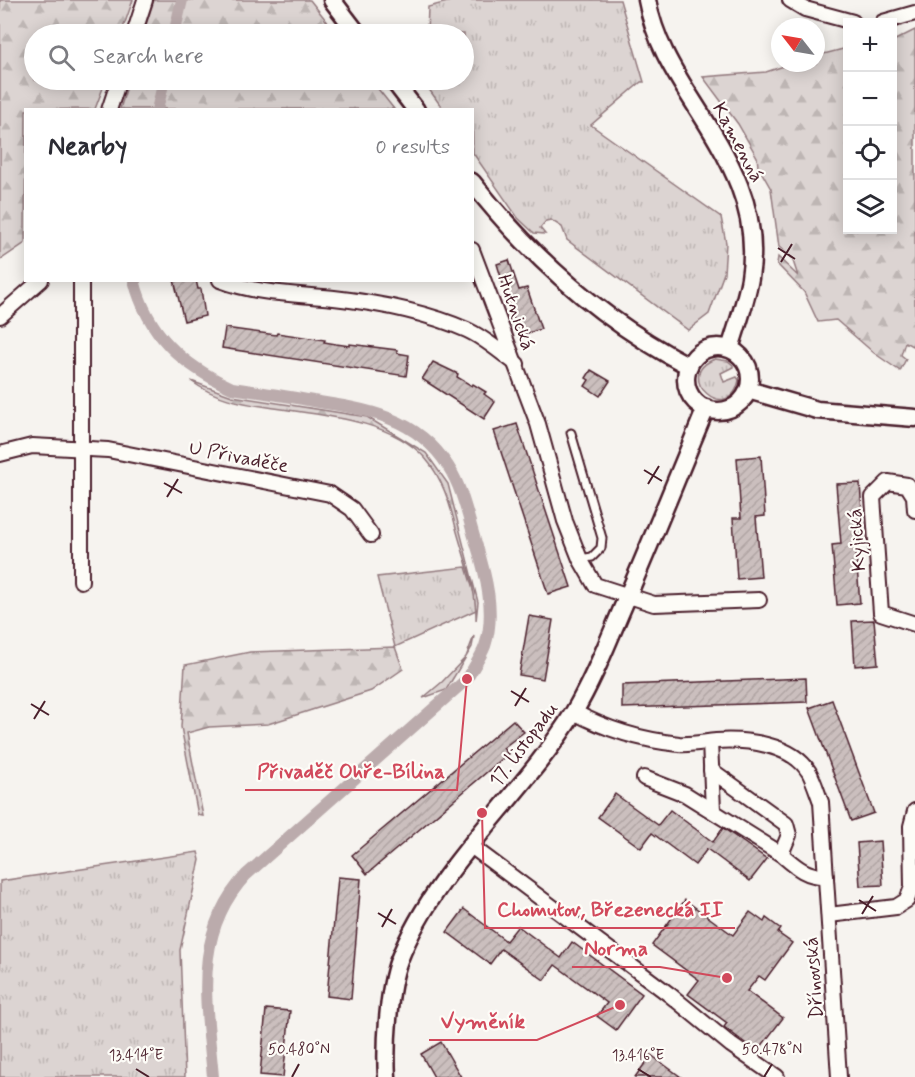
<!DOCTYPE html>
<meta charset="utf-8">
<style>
:root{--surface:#fff;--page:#f2f2f3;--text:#2b2b33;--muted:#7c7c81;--line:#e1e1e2}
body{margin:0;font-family:Mynerve,sans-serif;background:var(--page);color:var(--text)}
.controls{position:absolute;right:18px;top:18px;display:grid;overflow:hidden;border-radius:0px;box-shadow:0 3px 15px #0003}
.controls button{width:54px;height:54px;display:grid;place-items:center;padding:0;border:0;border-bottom:2px solid var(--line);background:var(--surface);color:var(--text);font:30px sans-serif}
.compass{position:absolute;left:771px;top:18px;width:54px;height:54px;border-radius:50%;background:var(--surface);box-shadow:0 3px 15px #0003;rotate:301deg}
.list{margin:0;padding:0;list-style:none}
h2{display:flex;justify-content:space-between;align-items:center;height:78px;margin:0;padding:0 24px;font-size:26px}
h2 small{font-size:20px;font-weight:400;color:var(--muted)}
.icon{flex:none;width:33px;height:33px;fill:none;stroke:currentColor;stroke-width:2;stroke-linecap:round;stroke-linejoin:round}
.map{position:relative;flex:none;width:915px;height:1077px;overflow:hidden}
.search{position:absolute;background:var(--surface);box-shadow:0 3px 15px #0003;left:24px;top:24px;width:450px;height:66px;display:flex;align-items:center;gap:15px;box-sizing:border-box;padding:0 21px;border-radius:33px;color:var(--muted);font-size:22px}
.panel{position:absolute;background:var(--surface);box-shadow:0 3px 15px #0003;left:24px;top:108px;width:450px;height:174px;border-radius:0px}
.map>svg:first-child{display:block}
.grass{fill:url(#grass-tufts);stroke:#937a7e;stroke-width:1.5}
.forest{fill:url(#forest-firs);stroke:#937a7e;stroke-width:1.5}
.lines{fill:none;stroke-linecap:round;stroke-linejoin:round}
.canal{stroke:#bbabac;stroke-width:12}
.building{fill:url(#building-hatch);stroke:#4a1f2b;stroke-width:1.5}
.service-casing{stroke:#4a1f2b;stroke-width:11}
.minor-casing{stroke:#4a1f2b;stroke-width:18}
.tertiary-casing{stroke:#4a1f2b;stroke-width:21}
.service{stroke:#fdfcf7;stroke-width:7}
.minor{stroke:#fdfcf7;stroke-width:14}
.tertiary{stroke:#fdfcf7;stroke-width:16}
.ticks{fill:none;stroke:#4a1f2b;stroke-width:2}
.labels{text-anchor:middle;stroke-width:4.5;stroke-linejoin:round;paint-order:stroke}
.street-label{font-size:20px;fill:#4a1f2b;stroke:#fdfcf7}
.ticks-label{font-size:15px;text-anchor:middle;fill:#4a1f2b;stroke:#fdfcf7;stroke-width:4.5;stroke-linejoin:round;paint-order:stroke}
.leader{fill:none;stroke:#d1495b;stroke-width:2}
.callout-dot{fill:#d1495b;stroke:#fdfcf7;stroke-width:2}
.callout-label{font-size:21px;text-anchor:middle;font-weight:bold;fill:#d1495b;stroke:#fdfcf7;stroke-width:4.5;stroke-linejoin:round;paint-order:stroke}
</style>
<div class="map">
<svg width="915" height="1077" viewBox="0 0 915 1077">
<defs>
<pattern id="grass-tufts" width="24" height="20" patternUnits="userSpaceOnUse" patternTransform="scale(1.5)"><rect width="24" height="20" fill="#dcd4d2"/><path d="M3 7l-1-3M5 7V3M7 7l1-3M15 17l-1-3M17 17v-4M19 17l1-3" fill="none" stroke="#beb6b4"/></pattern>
<pattern id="forest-firs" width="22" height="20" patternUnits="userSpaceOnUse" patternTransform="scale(1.5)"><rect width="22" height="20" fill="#dcd4d2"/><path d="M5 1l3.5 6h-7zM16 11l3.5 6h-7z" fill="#beb6b4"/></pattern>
<pattern id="building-hatch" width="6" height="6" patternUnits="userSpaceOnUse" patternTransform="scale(1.5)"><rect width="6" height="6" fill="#cbbfbe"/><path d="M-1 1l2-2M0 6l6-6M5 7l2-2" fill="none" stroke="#b0a4a3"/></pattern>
</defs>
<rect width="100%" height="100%" fill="#f6f3ef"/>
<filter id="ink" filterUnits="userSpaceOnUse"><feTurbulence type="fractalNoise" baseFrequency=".0167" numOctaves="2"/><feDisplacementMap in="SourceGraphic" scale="12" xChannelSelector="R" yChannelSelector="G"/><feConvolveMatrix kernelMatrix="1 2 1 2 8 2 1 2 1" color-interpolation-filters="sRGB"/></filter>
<g filter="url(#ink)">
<!-- grass -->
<g class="grass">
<path d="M455,0H620L644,82H641L591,125L721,217L726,243L724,273L709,314L688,330L567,240L562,227L551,220L546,221L540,228L545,234L534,233L518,218L473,153L472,110L443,109L426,85V80H464V34H427L428,7Z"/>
<path d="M715,359L728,361L733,365V367L721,373L724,382L737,377L739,380C730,427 670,376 715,359Z"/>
<path d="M466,567L475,596L476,610L395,647L377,577Z"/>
<path d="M198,852L200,860L180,950L185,1077H0V881Z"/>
</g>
<!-- forest -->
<g class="forest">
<path d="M0,0H133L121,34H34V80H106L95,109L26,110L25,243L0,260Z"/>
<path d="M154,0H310L337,34H143Z"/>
<path d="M915,30V339L912,346L905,342L901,355L906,359L900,371L874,353L836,320L818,322L804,292L777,264L778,257L798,276L792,258L779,247L771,189L758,166L757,157L738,124L703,77L766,72L793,63H816V56L847,48L848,230H892L893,41Z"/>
<path d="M129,80H371L394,109H120Z"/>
<path d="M191,381L232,396L367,417L426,453L448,484L478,602L476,621C477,589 464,558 456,528C450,504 442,477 425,458C389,418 317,415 268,407C240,403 214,398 191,381Z"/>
<path d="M474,636L472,647L446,690L423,698L442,682L466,657Z"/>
<path d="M395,647L403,669L371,691L268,724L209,727L187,733L203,816L198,815L181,727L185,665L250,652Z"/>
</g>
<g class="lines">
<!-- canal -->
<g class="canal">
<path d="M174,34L182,0"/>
<path d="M157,110L164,80"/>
<path d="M134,280C148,335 182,365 232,388C259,392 286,396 313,401C366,409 417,417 448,466C463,489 468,518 476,543C486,575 496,613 485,646C481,657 473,668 467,679L246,875C191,934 207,1005 213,1077"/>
</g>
</g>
<!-- building -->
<g class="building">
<path d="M509,260L519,290L527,288L541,329L519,336L497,264Z"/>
<path d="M174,280H196L198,289H201L205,316L184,321Z"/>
<path d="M225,328L276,335L277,333L325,340L324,342L336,344L350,346V344L397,350V353L409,355L406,376L222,348Z"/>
<path d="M433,362L458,374L457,377L472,386L473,384L486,392L484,394L495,402L484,419L422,379Z"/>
<path d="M591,370L610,381L600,396L585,386L589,380L586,378Z"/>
<path d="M517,424L571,587L548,594L494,431Z"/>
<path d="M761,456L765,516L756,517L761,577L737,579L733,518H741L737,458Z"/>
<path d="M860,483L864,542L855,543L860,603L837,605L832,545L841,544L836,484Z"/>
<path d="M529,616L553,620L543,679L519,675Z"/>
<path d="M874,620L878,664L855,666L852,621Z"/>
<path d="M806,678L807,702L622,708V685Z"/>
<path d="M832,700L874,813L851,821L809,708Z"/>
<path d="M513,720L524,732L503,748L508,754L367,874L352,855Z"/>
<path d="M615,794L658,825L670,810L713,842L723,828L767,859L750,881L707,849L695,865L652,833L641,848L598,817Z"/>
<path d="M880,841L883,885L860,886L857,843Z"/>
<path d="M338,877L361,879L351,999L327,996Z"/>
<path d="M685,900L733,935L750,912L764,922L766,918L777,926L781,929L778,933L792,943L765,980L759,976L747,991L783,1018L757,1052L724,1027L727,1023L688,994L699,980L652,945Z"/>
<path d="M464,909L506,941L518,926L561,958L572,942L642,994L616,1030L597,1016L607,1003L555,965L544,980L501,949L490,964L447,932Z"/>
<path d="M266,1009L290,1011L283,1077L260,1075Z"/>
<path d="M441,1042L461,1077H434L421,1054Z"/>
<path d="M651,1055L681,1077H635Z"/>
</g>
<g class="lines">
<defs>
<path id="service" d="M571,433L602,538L601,548L592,557L580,559"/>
<g id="minor">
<path d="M790,0L805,9L853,22"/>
<path d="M883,22L915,13"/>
<path d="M134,34L145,0"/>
<path d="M109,110L119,80"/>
<path d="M472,250L538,424L565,521L580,559L595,585L654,604L759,600"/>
<path d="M220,280C256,294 296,294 334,298C379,303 426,312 467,330C485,338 501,353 517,364"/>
<path d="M0,316L41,280"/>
<path d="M0,454L32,446L108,450L330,494L352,509L371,535"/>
<path d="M915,510L914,496L907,485L888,482L873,497L881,613L915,624"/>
<path d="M81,581V280"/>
<path d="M574,712C607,730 642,740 679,744C692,745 704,742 716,741C746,739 792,744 809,772C814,781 817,792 821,802L839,1077"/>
<path d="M710,742L713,810"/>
<path d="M644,778L685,794L781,854L789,835L786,824L711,770"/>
<path d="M471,846L670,995L731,1045L777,1077"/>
<path d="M781,854C795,866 806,877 826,876"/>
<path d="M829,915L896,907L907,900L912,887L911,826L915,811"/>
</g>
<g id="tertiary">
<path d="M332,0L358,34"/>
<path d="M647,0C654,39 673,70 694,103C729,158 761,210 750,278C746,302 737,325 730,349"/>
<path d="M393,80L416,110"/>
<path d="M472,182C531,257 604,322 689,366"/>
<circle cx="718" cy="379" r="32"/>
<path d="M748,390L817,410L915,418"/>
<path d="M387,1077C385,1046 388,989 399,960C436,866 522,797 574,712C593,680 607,644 622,609C651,543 678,475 706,408"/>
</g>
</defs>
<!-- service casing -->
<use href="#service" class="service-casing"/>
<!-- minor casing -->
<use href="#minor" class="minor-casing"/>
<!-- tertiary casing -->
<use href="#tertiary" class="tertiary-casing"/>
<!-- service -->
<use href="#service" class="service"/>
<!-- minor -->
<use href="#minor" class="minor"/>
<!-- tertiary -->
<use href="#tertiary" class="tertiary"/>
</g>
</g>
<!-- ticks -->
<path class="ticks" d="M778,248L795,259M781,262L792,244M644,470L662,481M164,483L182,493M648,484L659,466M167,497L178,479M511,691L529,702M31,704L49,715M515,706L526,688M34,719L45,701M859,900L876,911M378,913L396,924M862,914L873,896M382,927L392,909M136,1069L149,1077M638,1069L651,1077M292,1077L299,1064M764,1077L772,1064"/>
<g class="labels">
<!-- street labels -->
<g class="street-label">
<text transform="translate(739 142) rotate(62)" y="7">Kamenná</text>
<text transform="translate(517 312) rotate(71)" y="7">Hutnická</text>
<text transform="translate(239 456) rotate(11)" y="7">U Přivaděče</text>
<text transform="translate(856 540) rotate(-94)" y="7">Kyjická</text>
<text transform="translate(523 744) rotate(-53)" y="7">17. listopadu</text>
<text transform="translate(813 978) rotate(-94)" y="7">Dřínovská</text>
</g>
</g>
<g class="ticks-label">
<text x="299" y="1054">50.480°N</text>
<text x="772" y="1054">50.478°N</text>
<text x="136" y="1060">13.414°E</text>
<text x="638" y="1060">13.416°E</text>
</g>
<!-- callouts -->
<path class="leader" d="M467 679L457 790H245M482 813L485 928H735M727 978L660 967H572M620 1005L537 1040H429"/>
<g class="callout-dot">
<circle cx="467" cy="679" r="6"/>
<circle cx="482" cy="813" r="6"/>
<circle cx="727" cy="978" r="6"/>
<circle cx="620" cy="1005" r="6"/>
</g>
<g class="callout-label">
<text x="351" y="778">Přivaděč Ohře-Bílina</text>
<text x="610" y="916">Chomutov, Březenecká II</text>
<text x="616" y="955">Norma</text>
<text x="483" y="1028">Vyměník</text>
</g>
</svg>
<div class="controls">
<button>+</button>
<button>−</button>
<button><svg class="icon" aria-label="locate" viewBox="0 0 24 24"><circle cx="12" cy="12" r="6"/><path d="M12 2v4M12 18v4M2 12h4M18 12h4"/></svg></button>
<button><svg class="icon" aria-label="layers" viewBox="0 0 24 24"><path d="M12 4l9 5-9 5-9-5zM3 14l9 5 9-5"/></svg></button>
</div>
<svg class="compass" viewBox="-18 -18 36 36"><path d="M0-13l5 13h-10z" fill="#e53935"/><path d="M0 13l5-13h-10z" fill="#7c7c81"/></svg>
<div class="search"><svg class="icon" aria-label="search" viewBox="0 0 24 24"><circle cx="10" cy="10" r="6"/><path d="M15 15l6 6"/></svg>Search here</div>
<section class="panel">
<h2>Nearby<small>0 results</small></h2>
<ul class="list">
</ul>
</section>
</div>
